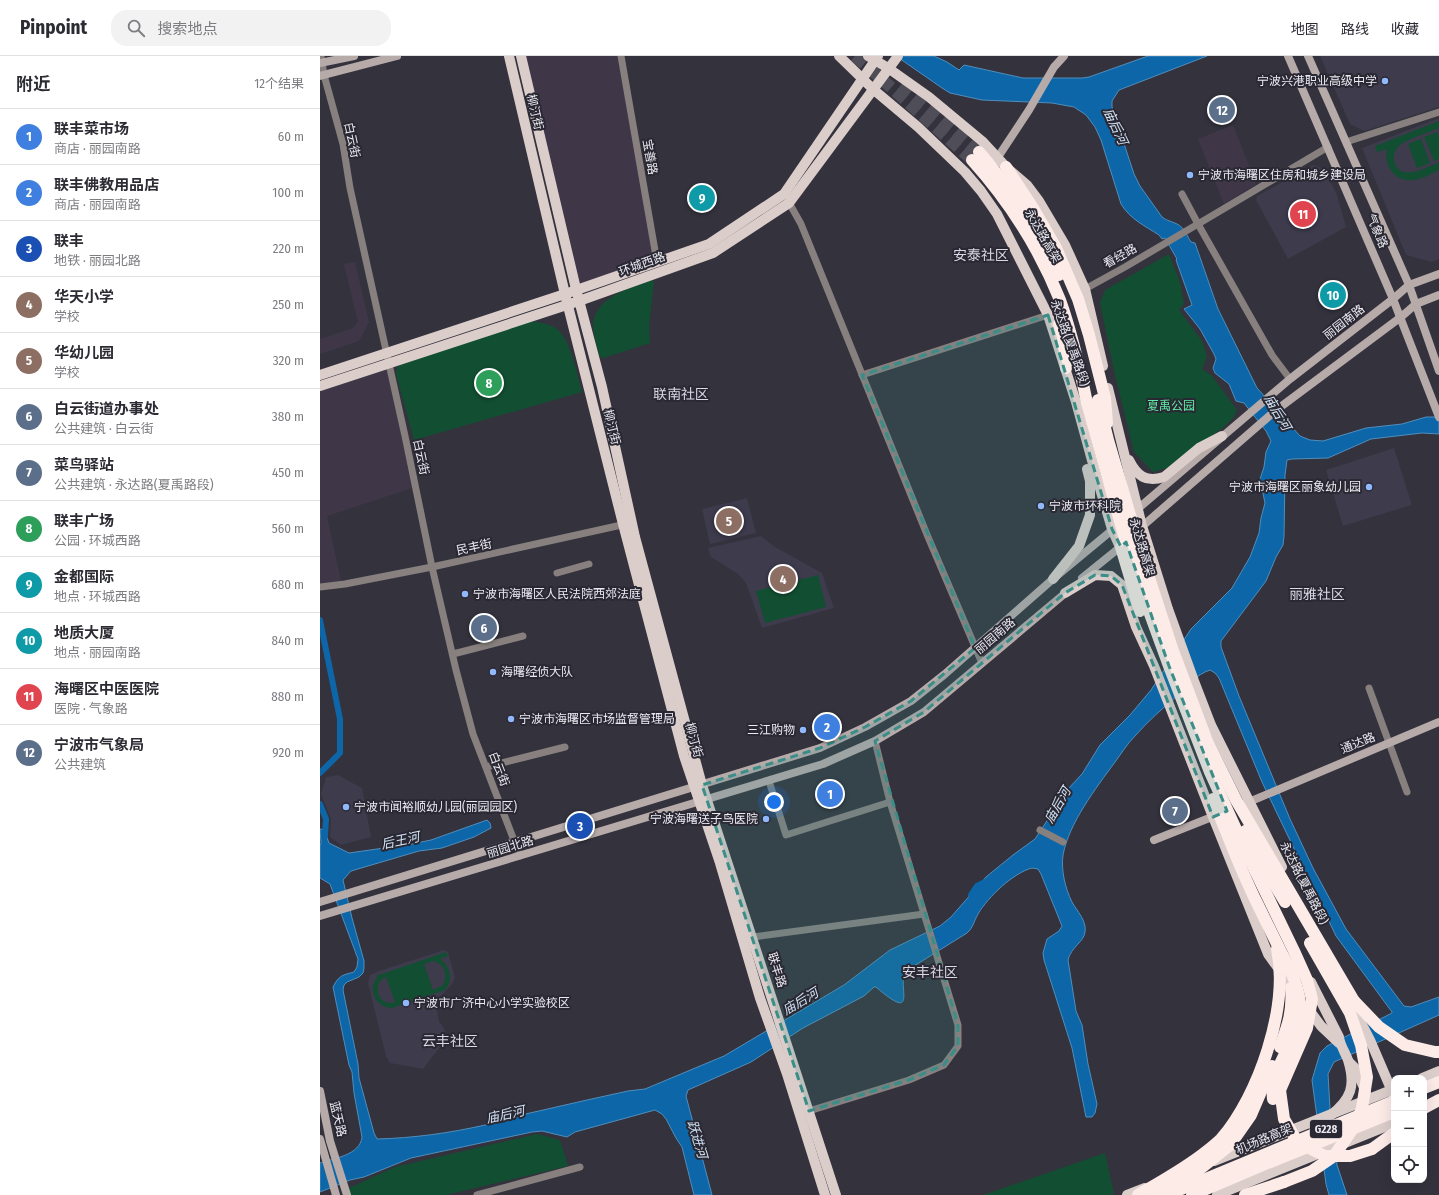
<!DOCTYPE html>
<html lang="zh">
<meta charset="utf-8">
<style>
:root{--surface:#fff;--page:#f2f2f3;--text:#2b2b33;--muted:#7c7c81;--line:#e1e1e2;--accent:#7c3aed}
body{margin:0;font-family:"Fira Sans Condensed","Noto Sans SC",sans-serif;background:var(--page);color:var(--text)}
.controls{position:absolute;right:12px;bottom:12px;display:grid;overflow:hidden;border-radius:8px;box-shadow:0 4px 16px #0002}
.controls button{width:36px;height:36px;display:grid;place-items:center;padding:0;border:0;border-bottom:1px solid var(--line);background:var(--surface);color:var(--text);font:20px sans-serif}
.you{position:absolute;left:454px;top:746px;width:14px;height:14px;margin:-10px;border:3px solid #fff;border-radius:50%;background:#1a73e8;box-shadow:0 0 0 6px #1a73e833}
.badge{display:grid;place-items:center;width:26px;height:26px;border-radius:50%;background:var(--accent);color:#fff;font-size:13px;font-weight:700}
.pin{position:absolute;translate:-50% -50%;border:2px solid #fff;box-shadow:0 1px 4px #0006}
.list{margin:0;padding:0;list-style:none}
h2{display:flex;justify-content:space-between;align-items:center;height:52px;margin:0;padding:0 16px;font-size:17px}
h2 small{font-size:13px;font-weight:400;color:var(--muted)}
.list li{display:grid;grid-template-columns:26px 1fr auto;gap:12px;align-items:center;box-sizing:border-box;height:56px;padding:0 16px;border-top:1px solid var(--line)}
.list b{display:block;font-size:15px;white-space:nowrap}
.list p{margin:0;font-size:13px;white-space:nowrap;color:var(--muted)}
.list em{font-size:13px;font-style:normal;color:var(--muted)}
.icon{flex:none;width:22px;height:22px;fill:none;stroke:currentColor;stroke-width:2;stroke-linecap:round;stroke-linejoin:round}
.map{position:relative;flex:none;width:1119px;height:1139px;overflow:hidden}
header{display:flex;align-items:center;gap:24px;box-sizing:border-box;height:56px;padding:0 20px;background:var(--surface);border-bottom:1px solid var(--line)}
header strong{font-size:19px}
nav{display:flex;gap:22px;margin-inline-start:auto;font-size:14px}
.search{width:280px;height:36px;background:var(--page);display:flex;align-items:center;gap:10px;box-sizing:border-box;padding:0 14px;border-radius:16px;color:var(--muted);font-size:15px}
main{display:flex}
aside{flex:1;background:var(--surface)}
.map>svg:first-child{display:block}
.commercial{fill:#3f3748}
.built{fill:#3d3b4c}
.green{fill:#124f32;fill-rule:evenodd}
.water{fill:#0d66a7;stroke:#508ebd}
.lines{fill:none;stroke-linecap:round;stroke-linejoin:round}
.canal{stroke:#0d66a7;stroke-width:6}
.highway-tunnel{stroke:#4f4e58;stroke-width:12;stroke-dasharray:12 6;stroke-linecap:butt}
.street{stroke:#87807f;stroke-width:7}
.secondary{stroke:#b7abaa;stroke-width:8}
.primary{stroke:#dbcdca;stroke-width:10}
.highway{stroke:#fdebe8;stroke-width:12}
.highway-bridge{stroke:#fdebe8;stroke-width:12}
.marked{fill:#3b8d88;fill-opacity:0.2;stroke:#3b8d88;stroke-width:3;stroke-dasharray:8 5;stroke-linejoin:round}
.poi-dot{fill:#91b8fd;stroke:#2a2833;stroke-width:1.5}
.labels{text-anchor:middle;stroke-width:4;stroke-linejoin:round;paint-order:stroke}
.shield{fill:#2a2833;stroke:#b1b0b8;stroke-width:1}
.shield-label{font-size:11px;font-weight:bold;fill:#ebeaf1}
.poi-label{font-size:12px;fill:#ebeaf1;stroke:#2a2833;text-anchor:start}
.street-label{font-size:12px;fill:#ebeaf1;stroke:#2a2833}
.park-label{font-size:12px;fill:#5eeaa4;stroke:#2a2833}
.water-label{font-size:13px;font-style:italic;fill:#d0e2f4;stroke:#2a2833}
.quarter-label{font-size:14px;fill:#dad8e6;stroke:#2a2833}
</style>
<header>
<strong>Pinpoint</strong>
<div class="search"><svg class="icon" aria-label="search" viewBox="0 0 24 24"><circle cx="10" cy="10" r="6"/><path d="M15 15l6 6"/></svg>搜索地点</div>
<nav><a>地图</a><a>路线</a><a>收藏</a></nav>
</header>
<main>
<aside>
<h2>附近<small>12个结果</small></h2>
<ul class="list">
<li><span class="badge" style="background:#3f7fe0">1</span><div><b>联丰菜市场</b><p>商店 · 丽园南路</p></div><em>60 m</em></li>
<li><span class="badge" style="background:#3f7fe0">2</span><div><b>联丰佛教用品店</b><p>商店 · 丽园南路</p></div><em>100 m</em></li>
<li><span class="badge" style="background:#1a4fb4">3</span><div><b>联丰</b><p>地铁 · 丽园北路</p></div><em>220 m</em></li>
<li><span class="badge" style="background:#8d6e63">4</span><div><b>华天小学</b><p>学校</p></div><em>250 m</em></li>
<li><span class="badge" style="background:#8d6e63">5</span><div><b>华幼儿园</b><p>学校</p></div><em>320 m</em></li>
<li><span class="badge" style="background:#5c6f8a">6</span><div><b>白云街道办事处</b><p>公共建筑 · 白云街</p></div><em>380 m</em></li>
<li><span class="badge" style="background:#5c6f8a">7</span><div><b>菜鸟驿站</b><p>公共建筑 · 永达路(夏禹路段)</p></div><em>450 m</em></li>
<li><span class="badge" style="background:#2e9e5b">8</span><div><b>联丰广场</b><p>公园 · 环城西路</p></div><em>560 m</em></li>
<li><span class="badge" style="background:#0f9aa8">9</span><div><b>金都国际</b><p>地点 · 环城西路</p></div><em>680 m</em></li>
<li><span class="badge" style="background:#0f9aa8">10</span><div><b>地质大厦</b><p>地点 · 丽园南路</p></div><em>840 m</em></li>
<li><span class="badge" style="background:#e0444e">11</span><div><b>海曙区中医医院</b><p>医院 · 气象路</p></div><em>880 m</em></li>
<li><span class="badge" style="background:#5c6f8a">12</span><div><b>宁波市气象局</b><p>公共建筑</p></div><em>920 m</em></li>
</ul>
</aside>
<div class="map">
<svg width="1119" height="1139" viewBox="0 0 1119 1139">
<rect width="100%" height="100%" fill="#34323d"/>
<!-- commercial -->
<g class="commercial">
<path d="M203,0H298L335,205L257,231Z"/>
<path d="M913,69L936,128L904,148L878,83Z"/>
<path d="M35,206L49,266L39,285L0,298V283L33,272L38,266L24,208Z"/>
<path d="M68,313L92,432L7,460L21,525L0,528V334Z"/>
</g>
<!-- built -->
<g class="built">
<path d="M1000,0H1119V51L1044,75L1030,68Z"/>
<path d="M1119,62V203L1112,206L1086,199L1042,92Z"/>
<path d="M993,109L1005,113L1017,139L1026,171L968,203L936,144L937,140Z"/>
<path d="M1074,392L1092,449L1023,470L1006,414Z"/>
<path d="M427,442L436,477L390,488L382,453Z"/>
<path d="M441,480L455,491L502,517L514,552L442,572L426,527L418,518L391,501L388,492Z"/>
<path d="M18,719L42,732L51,781L21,789L10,781L11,763L1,738L6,721Z"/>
<path d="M124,894L128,896L135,922L132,928L120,941L117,953L119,965L125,974L122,988L103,1013L70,1007L66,1000L48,927L50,919L59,915Z"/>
</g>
<!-- green -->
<g class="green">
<path d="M1119,65V72C1110,76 1085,84 1079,90C1075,94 1073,99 1074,104C1079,127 1106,112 1119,106V114C1111,118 1101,124 1092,124C1075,126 1063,109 1067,93L1057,96L1055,90Z"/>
<path d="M1117,76L1119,81V103L1114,105L1104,81Z"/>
<path d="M1101,83L1110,107L1097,112L1088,88Z"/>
<path d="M849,198L860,226L864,248L859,254L882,285L887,301L882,313L892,320L917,354L914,361L904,371L847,412L833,416L814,396L794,315L780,247L785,234Z"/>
<path d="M332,224L334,226L329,270L330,287L283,302L279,300C277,291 273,279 273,269C275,241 310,232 332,224Z"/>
<path d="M210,265C219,266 230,268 237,273C251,284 257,319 262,336L94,384L76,318L77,311L81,308Z"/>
<path d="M498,519L506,551L445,567L436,535Z"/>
<path d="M126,896L128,900L120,903C130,910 134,924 125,934L72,952C58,952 46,935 57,922L56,920ZM113,905C125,908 128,919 123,929L113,934L104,908L95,911ZM66,921L75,946C59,952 50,927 66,921Z"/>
<path d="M217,1078L240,1084L248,1110L126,1139H30L29,1132L75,1111Z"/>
<path d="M785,1097L794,1138L790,1139H663Z"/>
</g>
<!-- water -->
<path class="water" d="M576,0H614L627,6L639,14L644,9L703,22H762L769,21L828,0H887L799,34L792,45V51L814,118L820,130L842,161C847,165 851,165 857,168C864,171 867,180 871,186L875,187L898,253L937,332L980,380L990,384L1003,385L1046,372L1082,368L1106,361H1119V378L1102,377L1051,383L1008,402L972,403L967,404L965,419L964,480L963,489L956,501L946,525L901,585V591L919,640L970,763L993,812L1026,873L1084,950L1091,951L1119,941V959L1014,1006L1008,1018L1010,1053L1017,1109L1027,1139H1009L1006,1128L992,1024L1000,997L1007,990L1072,957V956L1016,880L942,726L899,622L895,617L890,614C877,618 866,631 857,640C842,653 828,665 815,680C807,688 801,698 795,706C776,732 749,767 743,799C741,814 745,832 752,846C757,855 767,865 765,876C764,886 751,891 748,904L756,955L762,969L768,1008L777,1048L775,1057L772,1061H766L752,992L724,904L723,897L727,883L739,875L742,870L721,818L718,813L712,812C693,817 668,841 658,858C654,865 653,872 647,877L586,915C576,928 600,969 556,931H554L544,940L483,972L431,1006L368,1034L366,1040L392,1139H374L362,1091L356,1082L346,1063L342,1058L335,1054L255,1076L247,1081L222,1075L212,1076L91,1102L44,1121L30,1124L0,1136V1107C15,1102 40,1099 42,1081L34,1037L32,1016L29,1009L13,931C19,919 23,919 34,916L37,911L38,903L10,828L0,822V790L1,787L0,773L7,774L6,779L9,787L29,797L92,788L111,784L167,764L170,767L171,772L154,781L122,792L99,795L31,815L23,824L32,862L44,905V912L43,917L39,921L27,926L24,929L23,934L38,1008L39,1022L54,1077L57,1083C94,1082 130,1077 165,1069C173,1067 181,1067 188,1062L267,1044L308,1035L325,1033L404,1000L524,929L570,894L620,870L631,861L666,821L693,799L715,783L748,733L762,718L780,689L810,659L831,634L871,573L912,532L930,501L939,477L941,462L945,447L940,423L944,411L946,396L951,385L946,375L924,347L916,345L909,328L895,317L893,312L896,303L894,298L880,273L864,253L872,249L856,204L857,203L845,182L842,183L839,179C825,170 810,163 801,148L781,84L775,71L766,59L754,51L732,47L662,44L630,37L622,32Z"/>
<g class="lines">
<!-- canal -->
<g class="canal">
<path d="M0,564L20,663V697L0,717"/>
<path d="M0,748L6,763L5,780"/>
<path d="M651,839L657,830L665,826"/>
</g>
<!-- highway-tunnel -->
<g class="highway-tunnel">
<path d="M535,0L573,33L652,104"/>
<path d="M581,29L659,96"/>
</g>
<!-- street -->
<g class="street">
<path d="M1,0L4,19L23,88L30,132L85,380L112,511L136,614L153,678L200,800"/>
<path d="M301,0L337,206"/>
<path d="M1026,86L1119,56"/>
<path d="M467,143L481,168L608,481L662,607"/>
<path d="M765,233L805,211L878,168L862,138"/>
<path d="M542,319L728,259"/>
<path d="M970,323L952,299L878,168L1008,91"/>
<path d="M237,517L269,508"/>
<path d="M0,531L25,528L112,511L306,468"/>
<path d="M133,598L203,580"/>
<path d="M1049,632L1087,736"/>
<path d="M166,711L245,691"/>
<path d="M449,725L466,779L570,746"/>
<path d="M720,774L743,786"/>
<path d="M433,881L604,858"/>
<path d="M489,1055L589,1024L624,1009L638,990V969L570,746L555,685"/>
<path d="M157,1139L260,1111"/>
</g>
<!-- secondary -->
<g class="secondary">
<path d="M968,0L1073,243L1119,361"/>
<path d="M988,0L1089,229L1119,315"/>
<path d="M0,7L34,0"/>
<path d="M0,20L77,0"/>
<path d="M678,101L709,54L734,11L744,0"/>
<path d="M814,456L970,323L1073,243L1089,229L1119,218"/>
<path d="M818,474L955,355L1081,261L1096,248L1119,239"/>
<path d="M762,522L804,488"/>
<path d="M924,748L1119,666"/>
<path d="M834,784L897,759"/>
<path d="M0,846L500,692L545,671L591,645L625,618L733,523L797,470"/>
<path d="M0,860L503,708L555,685L604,656L749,534"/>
<path d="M0,1035L10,1085L27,1139"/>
<path d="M0,1083L16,1139"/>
</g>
<!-- primary -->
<g class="primary">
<path d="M189,0L245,238L303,468L364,700L400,807L440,942L467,1018L505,1139"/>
<path d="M201,0L256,233L282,331L315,481L362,655L382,729L516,1139"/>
<path d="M519,0L554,34L598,71L645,116L661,135L677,158L728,259L756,346L776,419L792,473L803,498"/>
<path d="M548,0L568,12L609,41L662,85L686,111L707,129L719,145L745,189L765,233L783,310"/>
<path d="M0,319L245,238L389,188L464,138L558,0"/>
<path d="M0,330L259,245L393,197L469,147L578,0"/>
<path d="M788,332L822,470L848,553L874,625L891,669L962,811"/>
<path d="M809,404C817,420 826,427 844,421L879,392L902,380"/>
<path d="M733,523L759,490L770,459V425L767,413"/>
<path d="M745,537L775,519L791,520L802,529L816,571L834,610L893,761L948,898L976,937"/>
<path d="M991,926L1019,981C1020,989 1025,996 1028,1004C1036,1030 1031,1043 1011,1059"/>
<path d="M1031,947L1050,984L1074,1040"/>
<path d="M987,951L1001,970L1019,987"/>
<path d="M1030,1007L1035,1012L1046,1036"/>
<path d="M1102,1022L1119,1015"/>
<path d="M894,1105L1074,1033"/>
<path d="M807,1139L825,1132"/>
<path d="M897,1139L1074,1067"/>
</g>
<!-- highway -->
<g class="highway">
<path d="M659,96C692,134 717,175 739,219"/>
<path d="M652,104C689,145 719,192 740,244C752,277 760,313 767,347"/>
<path d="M686,111L713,152L736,192L758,243L769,279L785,342L787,367"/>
<path d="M739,268L743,281L746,312"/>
<path d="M801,491L820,555"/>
<path d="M1034,945L1059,971L1085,989L1115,996H1119"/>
<path d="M1104,1032L1119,1026"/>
<path d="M1104,1052L1119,1044"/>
<path d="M1052,1093L1074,1077"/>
<path d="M847,1139L1074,1045"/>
<path d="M872,1139L943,1109L1074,1056"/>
<path d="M925,1139L964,1126"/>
</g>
<!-- highway-bridge -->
<g class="highway-bridge">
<path d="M778,344L788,384L822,500L852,592L887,685L916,744L1034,945"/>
<path d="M767,347L803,476L818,525L849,610L890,716L929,802L974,895L987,924L992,943L987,972L960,1034L964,1063L975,1082L985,1090L1005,1100H1030L1052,1093"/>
<path d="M893,743C907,777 920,813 937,847C945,863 953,880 961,896C970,913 978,928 980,947C984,981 949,1008 953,1043"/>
<path d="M925,775L937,799L965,846"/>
<path d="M960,991C968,969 973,956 971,932"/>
<path d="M964,1126L992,1115L1014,1100L1036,1068L1042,1052L1047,1021L1041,989L1030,957L990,887"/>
<path d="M835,1135L866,1124L910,1089L931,1059L952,1010"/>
<path d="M818,1139C842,1125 866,1112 887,1095C892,1091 897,1087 901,1083C939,1039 969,951 957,893"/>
</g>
</g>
<!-- marked area -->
<path class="marked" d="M728,259L792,473L801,491L806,486L849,610L907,755L893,761L802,529L791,520L775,519L745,537L604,656L555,685L638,969V990L624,1009L589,1024L489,1055L382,729L500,692L545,671L591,645L655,592L542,319Z"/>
<!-- markers -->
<g class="poi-dot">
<circle cx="1065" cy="25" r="4"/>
<circle cx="870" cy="119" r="4"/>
<circle cx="1049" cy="431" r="4"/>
<circle cx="721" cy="450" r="4"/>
<circle cx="145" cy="538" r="4"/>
<circle cx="173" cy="616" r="4"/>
<circle cx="191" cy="663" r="4"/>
<circle cx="483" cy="674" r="4"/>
<circle cx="26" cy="751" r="4"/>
<circle cx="446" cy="763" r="4"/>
<circle cx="86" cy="947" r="4"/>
</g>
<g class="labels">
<!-- shield labels -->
<rect class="shield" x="990" y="1064" width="32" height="18" rx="3"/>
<g class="shield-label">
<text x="1006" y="1077">G228</text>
</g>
<!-- poi labels -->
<g class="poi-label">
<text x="1057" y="29" text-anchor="end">宁波兴港职业高级中学</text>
<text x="878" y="123">宁波市海曙区住房和城乡建设局</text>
<text x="1041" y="435" text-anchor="end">宁波市海曙区丽象幼儿园</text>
<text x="729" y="454">宁波市环科院</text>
<text x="153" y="542">宁波市海曙区人民法院西郊法庭</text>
<text x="181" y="620">海曙经侦大队</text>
<text x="199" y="667">宁波市海曙区市场监督管理局</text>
<text x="475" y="678" text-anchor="end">三江购物</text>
<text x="34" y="755">宁波市闻裕顺幼儿园(丽园园区)</text>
<text x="438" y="767" text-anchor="end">宁波海曙送子鸟医院</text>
<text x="94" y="951">宁波市广济中心小学实验校区</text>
</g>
<!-- street labels -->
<g class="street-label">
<text transform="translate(215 56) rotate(77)" y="4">柳汀街</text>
<text transform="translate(32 84) rotate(78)" y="4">白云街</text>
<text transform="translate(330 101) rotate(80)" y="4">宝善路</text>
<text transform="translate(1057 175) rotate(67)" y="4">气象路</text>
<text transform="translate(723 180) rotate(60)" y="4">永达路高架</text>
<text transform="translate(800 200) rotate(-29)" y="4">看经路</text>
<text transform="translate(322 208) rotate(-20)" y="4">环城西路</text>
<text transform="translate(1024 266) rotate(-38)" y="4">丽园南路</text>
<text transform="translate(750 287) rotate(70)" y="4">永达路(夏禹路段)</text>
<text transform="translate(292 371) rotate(76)" y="4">柳汀街</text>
<text transform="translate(101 401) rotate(78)" y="4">白云街</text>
<text transform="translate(154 491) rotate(-12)" y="4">民丰街</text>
<text transform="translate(822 491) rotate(73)" y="4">永达路高架</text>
<text transform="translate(675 580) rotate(-40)" y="4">丽园南路</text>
<text transform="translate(374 684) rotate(75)" y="4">柳汀街</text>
<text transform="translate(1038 687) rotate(-22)" y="4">通达路</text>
<text transform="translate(179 713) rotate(69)" y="4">白云街</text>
<text transform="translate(190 791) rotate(-17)" y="4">丽园北路</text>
<text transform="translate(984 827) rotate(63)" y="4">永达路(夏禹路段)</text>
<text transform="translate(457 914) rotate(72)" y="4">联丰路</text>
<text transform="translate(18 1063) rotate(77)" y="4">蓝天路</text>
<text transform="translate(944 1083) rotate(-23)" y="4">机场路高架</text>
</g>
<!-- park labels -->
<g class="park-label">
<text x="851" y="354">夏禹公园</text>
</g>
<!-- water labels -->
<g class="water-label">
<text transform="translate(796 70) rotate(65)" y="5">庙后河</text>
<text transform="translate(958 356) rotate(59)" y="5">庙后河</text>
<text transform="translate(737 749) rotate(-60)" y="5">庙后河</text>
<text transform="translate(80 784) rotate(-12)" y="5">后王河</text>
<text transform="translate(480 945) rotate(-31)" y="5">庙后河</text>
<text transform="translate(185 1058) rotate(-12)" y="5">庙后河</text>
<text transform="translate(378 1083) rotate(73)" y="5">跃进河</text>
</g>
<!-- quarter labels -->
<g class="quarter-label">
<text x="661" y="204">安泰社区</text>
<text x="361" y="343">联南社区</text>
<text x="997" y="543">丽雅社区</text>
<text x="610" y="921">安丰社区</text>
<text x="130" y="990">云丰社区</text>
</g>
</g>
</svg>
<div class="controls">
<button>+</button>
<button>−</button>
<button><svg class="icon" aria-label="locate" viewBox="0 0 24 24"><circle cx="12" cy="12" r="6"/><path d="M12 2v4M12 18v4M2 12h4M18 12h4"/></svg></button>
</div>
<div class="you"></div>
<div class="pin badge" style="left:510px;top:738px;background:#3f7fe0">1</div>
<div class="pin badge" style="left:507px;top:671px;background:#3f7fe0">2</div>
<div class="pin badge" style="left:260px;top:770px;background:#1a4fb4">3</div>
<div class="pin badge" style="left:463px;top:523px;background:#8d6e63">4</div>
<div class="pin badge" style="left:409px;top:465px;background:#8d6e63">5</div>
<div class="pin badge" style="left:164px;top:572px;background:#5c6f8a">6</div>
<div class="pin badge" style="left:855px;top:755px;background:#5c6f8a">7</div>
<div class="pin badge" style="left:169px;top:327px;background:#2e9e5b">8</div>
<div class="pin badge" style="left:382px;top:142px;background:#0f9aa8">9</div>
<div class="pin badge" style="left:1013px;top:239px;background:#0f9aa8">10</div>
<div class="pin badge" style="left:983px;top:158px;background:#e0444e">11</div>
<div class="pin badge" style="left:902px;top:54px;background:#5c6f8a">12</div>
</div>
</main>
